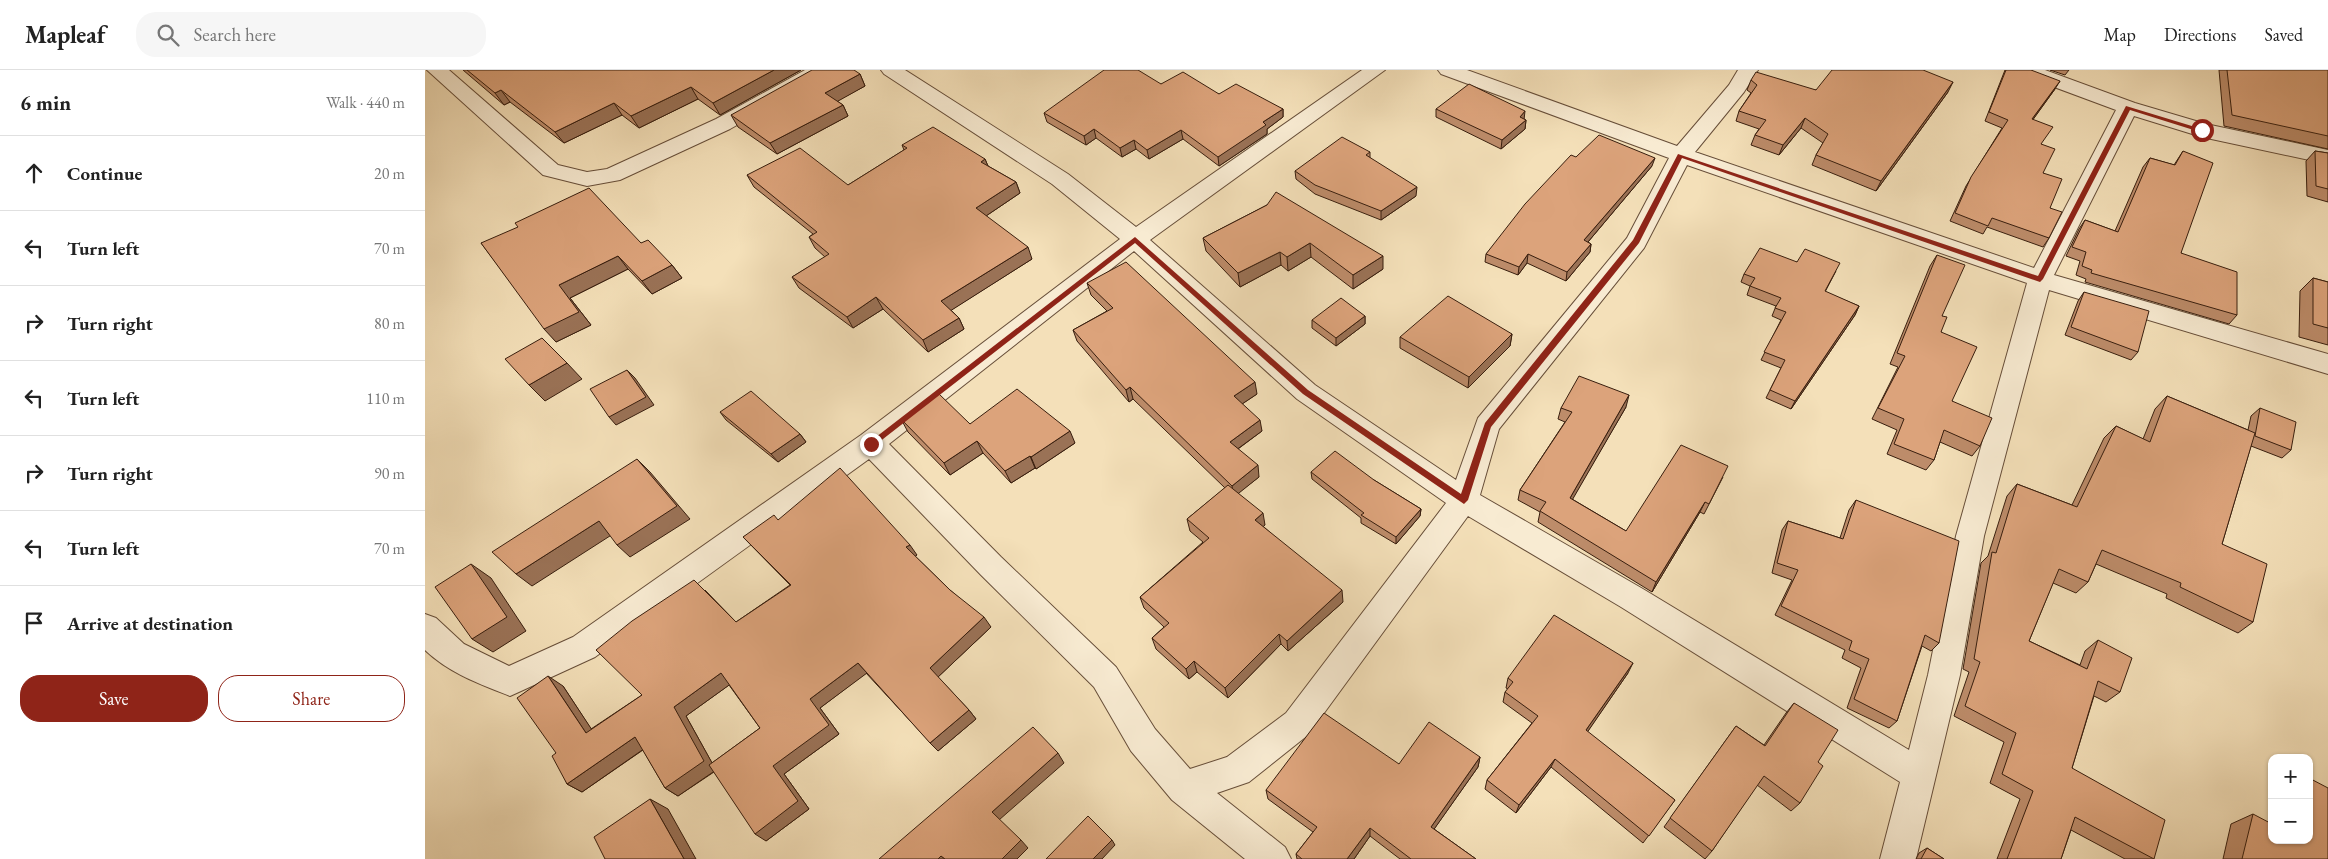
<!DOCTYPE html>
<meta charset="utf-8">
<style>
:root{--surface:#fff;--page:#f6f6f6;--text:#222;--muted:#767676;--line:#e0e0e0;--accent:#8f2418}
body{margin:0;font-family:"EB Garamond",serif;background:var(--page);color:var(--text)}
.controls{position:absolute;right:15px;bottom:15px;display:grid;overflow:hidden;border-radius:10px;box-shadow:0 1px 4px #0004}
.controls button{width:45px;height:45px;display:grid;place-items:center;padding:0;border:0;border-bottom:1px solid var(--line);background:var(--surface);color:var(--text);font:25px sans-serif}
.stop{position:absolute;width:15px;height:15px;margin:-11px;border:4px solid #8f2418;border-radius:50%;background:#fff}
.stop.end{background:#8f2418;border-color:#fff;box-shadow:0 1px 5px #0008}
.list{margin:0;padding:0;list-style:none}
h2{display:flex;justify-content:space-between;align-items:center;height:65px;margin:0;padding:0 20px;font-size:21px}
h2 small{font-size:16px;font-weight:400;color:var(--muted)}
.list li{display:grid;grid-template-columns:32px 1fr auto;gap:15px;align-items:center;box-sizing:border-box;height:75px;padding:0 20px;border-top:1px solid var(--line)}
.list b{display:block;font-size:19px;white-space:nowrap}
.list em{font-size:16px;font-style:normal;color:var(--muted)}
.actions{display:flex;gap:10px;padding:15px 20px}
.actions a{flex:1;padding:11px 0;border:1px solid var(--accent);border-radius:20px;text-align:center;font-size:18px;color:var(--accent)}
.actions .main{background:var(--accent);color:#fff}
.icon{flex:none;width:28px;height:28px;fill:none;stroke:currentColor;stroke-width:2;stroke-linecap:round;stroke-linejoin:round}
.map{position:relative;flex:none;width:1903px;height:789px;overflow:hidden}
header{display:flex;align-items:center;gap:30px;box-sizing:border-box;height:70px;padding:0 25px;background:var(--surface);border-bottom:1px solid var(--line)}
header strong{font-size:24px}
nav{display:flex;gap:28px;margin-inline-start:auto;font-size:18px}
.search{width:350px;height:45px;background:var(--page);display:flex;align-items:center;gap:12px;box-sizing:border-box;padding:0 18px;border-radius:20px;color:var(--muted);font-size:19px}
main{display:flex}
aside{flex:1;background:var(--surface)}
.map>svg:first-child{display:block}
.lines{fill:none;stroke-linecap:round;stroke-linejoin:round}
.street-casing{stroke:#674e39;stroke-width:2}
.street{fill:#f8ebd2;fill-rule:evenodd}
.wall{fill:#bd8c6a;stroke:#381e0e;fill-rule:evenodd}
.shaded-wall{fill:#9a7256;stroke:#381e0e}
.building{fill:#dca37b;stroke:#381e0e}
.route{fill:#8f2418}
</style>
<header>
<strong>Mapleaf</strong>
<div class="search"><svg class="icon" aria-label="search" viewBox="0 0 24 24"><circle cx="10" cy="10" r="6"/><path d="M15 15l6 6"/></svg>Search here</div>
<nav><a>Map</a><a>Directions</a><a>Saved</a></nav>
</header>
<main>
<aside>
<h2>6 min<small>Walk · 440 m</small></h2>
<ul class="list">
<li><svg class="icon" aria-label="ahead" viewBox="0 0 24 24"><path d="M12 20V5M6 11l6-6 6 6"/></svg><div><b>Continue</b></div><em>20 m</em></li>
<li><svg class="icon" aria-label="left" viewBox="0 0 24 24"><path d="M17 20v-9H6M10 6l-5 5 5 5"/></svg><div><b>Turn left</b></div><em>70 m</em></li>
<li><svg class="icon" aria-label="right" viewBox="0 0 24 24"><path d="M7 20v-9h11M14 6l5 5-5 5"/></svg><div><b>Turn right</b></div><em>80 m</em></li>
<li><svg class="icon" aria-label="left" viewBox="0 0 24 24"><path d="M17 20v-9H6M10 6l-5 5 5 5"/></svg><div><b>Turn left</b></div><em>110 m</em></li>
<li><svg class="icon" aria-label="right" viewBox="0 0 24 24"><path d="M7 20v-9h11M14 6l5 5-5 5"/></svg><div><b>Turn right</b></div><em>90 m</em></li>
<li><svg class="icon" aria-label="left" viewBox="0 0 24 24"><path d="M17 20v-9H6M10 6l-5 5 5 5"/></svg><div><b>Turn left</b></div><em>70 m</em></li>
<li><svg class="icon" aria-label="arrive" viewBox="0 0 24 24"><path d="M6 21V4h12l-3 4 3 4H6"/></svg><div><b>Arrive at destination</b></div></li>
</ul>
<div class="actions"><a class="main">Save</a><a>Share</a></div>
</aside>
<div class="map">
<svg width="1903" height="789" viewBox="0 0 1903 789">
<rect width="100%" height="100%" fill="#f4e0b9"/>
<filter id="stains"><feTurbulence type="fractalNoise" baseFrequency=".004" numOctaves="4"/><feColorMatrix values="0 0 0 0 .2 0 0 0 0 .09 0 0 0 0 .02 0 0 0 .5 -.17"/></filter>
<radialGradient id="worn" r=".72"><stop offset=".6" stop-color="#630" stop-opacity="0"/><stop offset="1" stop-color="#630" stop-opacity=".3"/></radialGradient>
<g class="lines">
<defs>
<g id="street">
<path d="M2,0H24L133,95L162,102L182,99L291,49L380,0H405L402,4L305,59L195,110L162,116L118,105Z"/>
<path d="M456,0H480L643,104L711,157L937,0H960L725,170L890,315L1031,410L1053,348L1202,168L1244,88L1016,4L1013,0H1042L1252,76L1304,15L1313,0H1333L1319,22L1270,82L1609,198L1691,40L1594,4L1591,0H1620L1710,33L1781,54L1903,80V94L1777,67L1709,46L1629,205L1903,284V304L1624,220L1559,466L1535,605L1491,789H1455L1475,712L1196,537L1043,446L883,665L824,712L792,723L860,777L866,789H820L747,730L706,681L669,617L556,505L444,389L170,587L96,621L85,626C55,614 24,603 0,580V544L11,548L39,574L84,596L148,567L436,365L695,169L627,114L459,4ZM1262,95L1602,213L1531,466L1503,605L1484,680L1218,519L1055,425L1074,359L1219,178ZM709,181L872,329L1021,433L861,643L802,687L765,699L730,659L691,597L576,487L464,374Z"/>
</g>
</defs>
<!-- street casing -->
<use href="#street" class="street-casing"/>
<!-- street -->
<use href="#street" class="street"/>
</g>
<!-- wall -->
<g class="wall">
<path d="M38,0H376L295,45L273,29L214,58L197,45L139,73L85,32L79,35Z"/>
<path d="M1580,0H1606L1630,19L1608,49L1616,74L1618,103L1625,138L1624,168L1618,177L1562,157L1558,164L1525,151L1541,116L1577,58L1560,51Z"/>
<path d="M1625,0H1644L1640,5Z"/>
<path d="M1794,0H1903V79L1799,56Z"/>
<path d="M435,4L440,16L412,31L418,35L423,46L352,84L313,57L306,45Z"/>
<path d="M1326,10L1391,20L1523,22L1451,121L1387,95L1391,85L1398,73L1376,58L1354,85L1326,75L1330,65L1334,59L1311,51L1314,41L1326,23L1322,20Z"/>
<path d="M736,14L794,24L858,39V47L842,59V64L794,96L758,69L724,89L711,79L697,87L671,68L661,75L622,52L619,43Z"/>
<path d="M1011,39L1099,49L1101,50L1100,59L1076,79L1011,47Z"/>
<path d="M477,75L560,89L563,96L591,112L595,123L561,146L607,189L526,240L534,248L539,259L503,282L458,239L428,258L374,218L367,207L400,187L390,178L384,167L388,164L329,117L322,105L423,115L479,80Z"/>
<path d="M1758,81L1756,183L1812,245L1804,254L1660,212L1661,209L1651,205L1655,191L1641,186L1654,159L1660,150L1690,161L1718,97L1725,88L1749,95Z"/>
<path d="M1890,81L1903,83V132L1882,126L1881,91Z"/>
<path d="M945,82V88L991,126L956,150L890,124L871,109L870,101Z"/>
<path d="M1151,87L1227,96L1163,172L1166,174L1165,182L1141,211L1102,193L1093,205L1060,192L1061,184Z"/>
<path d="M842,135L958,199L928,219L886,187L863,201L856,195L815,217L781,181L778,168Z"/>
<path d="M56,173H216L247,195L257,208L227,224L203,199L145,228L166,255L131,272Z"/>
<path d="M1512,185L1517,246L1516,262L1527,331L1555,376L1547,386L1515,372L1509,390L1501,400L1462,384L1472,360L1447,349L1473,297L1465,294L1505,196Z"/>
<path d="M1372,192L1411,201L1400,222L1434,236L1430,245L1366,339L1341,328L1356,298L1336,290L1356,250L1347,246L1351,236L1322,225L1325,216L1316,212L1319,204Z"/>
<path d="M1888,208L1903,212V275L1874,267L1875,221Z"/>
<path d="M662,213L832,324L817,334L837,361L813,379L834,407L813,423L840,455L838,456L918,532L863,581L856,574L803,628L772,602L764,609L731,579L727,568L739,557L719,538L715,527L778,472L765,461L762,449L800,418L708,329L704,332L652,271L648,260L682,241L666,225Z"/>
<path d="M1659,222L1713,282L1706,290L1640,265L1653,231Z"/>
<path d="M940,246V254L911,276L887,258V250Z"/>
<path d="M1087,264L1085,276L1043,318L975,278V267Z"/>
<path d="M1742,326L1823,360L1826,346L1835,338L1866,380L1857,388L1826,376L1797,474L1828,552L1813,563L1741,528L1742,524L1671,494L1663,512L1651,523L1628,513L1604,571L1655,595L1660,581L1673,570L1695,622L1681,632L1669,626L1647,698L1729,789H1700L1646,760L1636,789H1572L1595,729L1565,713L1579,672L1529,646L1544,602L1538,599L1556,493L1563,486L1582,426L1592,414L1647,435L1679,368L1691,356L1718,369L1730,339Z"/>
<path d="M1201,337L1147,429L1201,461L1298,407L1279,444L1275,442L1227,522L1113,452L1115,442L1093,430L1095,420L1140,352L1133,349L1136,338Z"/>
<path d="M295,342L375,364L381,372L353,392L301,350Z"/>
<path d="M476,349L545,354L650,373L611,399L610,398L586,413L558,383L525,405L483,362Z"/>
<path d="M886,402L949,410L996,439L995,446L971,474L936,453V448L887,409Z"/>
<path d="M1431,430L1514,573L1506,581L1497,576L1472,651L1464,658L1422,638L1436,598L1417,588L1420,580L1350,545L1367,510L1347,503L1357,460L1363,451L1415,468L1424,440Z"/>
<path d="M353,450L492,485L490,486L525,520L566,557L513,607L544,640L551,649L513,681L441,603L395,638L414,664L359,704L384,739L341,771L289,702L253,726L240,718L218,680L157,722L142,714L131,683L138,616L166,659L217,625L280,520L311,552L365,515L318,467ZM304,615L335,658L287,693L261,646Z"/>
<path d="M1203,603L1162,662L1250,730L1218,773L1126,697L1091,743L1060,719L1062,710L1107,653L1078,632L1080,622L1083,619L1081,618L1083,608Z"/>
<path d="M1369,633L1393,692L1375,733L1366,741L1332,715L1287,781L1280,789L1239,757L1311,656L1339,675L1361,643Z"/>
<path d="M1055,687L1053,697L1009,759L1051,789H975L945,766L929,789H872L871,784L888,762L843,729L841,720L974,694Z"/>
<path d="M1828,744L1847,770H1884L1903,789H1798L1806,754Z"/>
<path d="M1502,778L1519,789H1491L1494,783Z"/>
</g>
<!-- shaded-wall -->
<g class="shaded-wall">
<path d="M349,0H376L295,45L288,33Z"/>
<path d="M435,4L440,16L406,35L400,23Z"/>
<path d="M1635,11L1630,19L1602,58L1607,49Z"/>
<path d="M1528,12L1523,22L1451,121L1456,111Z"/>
<path d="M266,17L273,29L214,58L206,46Z"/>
<path d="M76,20L85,32L79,35L70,23Z"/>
<path d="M189,33L197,45L139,73L130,62Z"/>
<path d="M418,35L423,46L352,84L345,73Z"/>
<path d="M858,39V47L842,59V64L794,96L793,87L838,52Z"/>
<path d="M1100,41L1099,50L1095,47Z"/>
<path d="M1380,48L1376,58L1354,85L1358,75Z"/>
<path d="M1101,50L1100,59L1076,79L1077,70Z"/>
<path d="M669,59L671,68L661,75L659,66Z"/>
<path d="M756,60L758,69L724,89L722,80Z"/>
<path d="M709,70L711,79L697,87L695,78Z"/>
<path d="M1230,88L1227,96L1157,179L1159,170Z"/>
<path d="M560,89L565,101L556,92Z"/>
<path d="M591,112L595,123L555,150L551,138Z"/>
<path d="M992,117L991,126L956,150V141Z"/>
<path d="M885,173L886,187L863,201L862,187Z"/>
<path d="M1166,174L1165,182L1141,211L1142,202Z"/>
<path d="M603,177L607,189L522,243L516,231Z"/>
<path d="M855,182L856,195L815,217L813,203Z"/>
<path d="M1103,184L1102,193L1093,205L1094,197Z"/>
<path d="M193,186L203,199L145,228L166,255L131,272L119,259L134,215Z"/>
<path d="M958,186V199L928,219V205Z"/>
<path d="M247,195L257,208L227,224L217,211Z"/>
<path d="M451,227L458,239L428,258L422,247Z"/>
<path d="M1434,236L1430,245L1366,339L1370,331Z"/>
<path d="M940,246V254L911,276V268Z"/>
<path d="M534,248L539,259L503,282L498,270Z"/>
<path d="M1087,264L1085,276L1043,318L1044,307Z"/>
<path d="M142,293L157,309L120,331L104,315Z"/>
<path d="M202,300L210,308L229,335L191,355L184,347Z"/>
<path d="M830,312L832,324L811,338L809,326Z"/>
<path d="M705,317L708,329L704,332L701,320Z"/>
<path d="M1204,325L1201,337L1142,439L1145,428Z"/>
<path d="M835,350L837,361L807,383L805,372Z"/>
<path d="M645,361L650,373L611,399L606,387Z"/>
<path d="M375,364L381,372L353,392L346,384Z"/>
<path d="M552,371L558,383L525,405L519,393Z"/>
<path d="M605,386L610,398L586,413L580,401Z"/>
<path d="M212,389L225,402L265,449L205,487L192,475Z"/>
<path d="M833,395L834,407L809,427L807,416Z"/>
<path d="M1280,432L1275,442L1227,522L1231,512Z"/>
<path d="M996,439L995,446L971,474V467Z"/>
<path d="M838,443L840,455L832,462L830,450Z"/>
<path d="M174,451L188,464L107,516L91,504Z"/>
<path d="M485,475L492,485L488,488L481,477Z"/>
<path d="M46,494L66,508L101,561L68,582L47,569Z"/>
<path d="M917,520L918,532L863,581L862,571Z"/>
<path d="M559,547L566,557L512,608L505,598Z"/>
<path d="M854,564L856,574L803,628L800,618Z"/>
<path d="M769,591L772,602L764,609L761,599Z"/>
<path d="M433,593L442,603L395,638L414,664L359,704L384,739L341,771L330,764L348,696L385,629Z"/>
<path d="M1208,593L1203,603L1157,670L1161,660Z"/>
<path d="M296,603L307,613L261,646L291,700L253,726L240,718L249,637Z"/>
<path d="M123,606L138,616L175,672L161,663Z"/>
<path d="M544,640L551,649L513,681L505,673Z"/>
<path d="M210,667L223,676L157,722L142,714Z"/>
<path d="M633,683L639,693L574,750L567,742Z"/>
<path d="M1055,687L1053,697L1005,765L1006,757Z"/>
<path d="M1130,689L1126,697L1091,743L1094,735Z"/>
<path d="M225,729L243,739L271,789H259Z"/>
<path d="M945,758V766L929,789H922Z"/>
<path d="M596,770L603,778L592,789H577Z"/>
<path d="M687,770L690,775L677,789H668Z"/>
<path d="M516,786L520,789H513Z"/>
</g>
<!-- building -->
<g class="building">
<path d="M42,0H349L288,33L266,17L206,46L189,33L130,62L76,20L70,23Z"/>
<path d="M387,0H429L435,4L400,23L418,35L345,73L306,45Z"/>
<path d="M679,0H713L736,14L758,2L794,24L811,14L858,39L838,52L841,55L793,87L756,60L722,80L709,70L695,78L669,59L659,66L619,43Z"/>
<path d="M1407,0H1498L1528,12L1456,111L1391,85L1403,64L1380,48L1358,75L1330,65L1341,50L1314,41L1332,15L1326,10L1331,2L1391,20Z"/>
<path d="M1581,0H1606L1635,11L1607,49L1628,57L1616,74L1630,79L1618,103L1637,109L1625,138L1637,142L1624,168L1567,148L1563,156L1530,143L1546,107L1583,50L1564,42Z"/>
<path d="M1802,0H1903V66L1807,45Z"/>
<path d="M1044,14L1100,41L1095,47L1101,50L1077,70L1011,39Z"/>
<path d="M508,57L560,89L556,92L591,112L551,138L603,177L516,231L534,248L498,270L451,227L422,247L367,207L404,184L384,167L392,162L322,105L375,78L423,115L482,78L477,75Z"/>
<path d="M1174,65L1230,88L1159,170L1166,174L1142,202L1103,184L1094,197L1061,184L1100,134L1146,85L1151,87Z"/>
<path d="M917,67L945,82L941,85L992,117L956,141L890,115L870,101Z"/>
<path d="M1758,81L1788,93L1756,183L1812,202V245L1666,203L1667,200L1657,196L1661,182L1647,177L1660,150L1693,162L1725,88L1750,95Z"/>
<path d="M1890,81L1903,83V119L1891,116Z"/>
<path d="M164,118L216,173L223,170L247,195L217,211L193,186L134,215L154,242L119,259L56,173L93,157L90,153Z"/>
<path d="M851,122L958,186L928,205L885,173L862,187L855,182L813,203L778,168L842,135Z"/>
<path d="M1335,178L1372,192L1380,179L1415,193L1400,221L1434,236L1370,331L1345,320L1360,290L1339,282L1361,242L1350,238L1356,228L1325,216L1330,208L1319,204Z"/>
<path d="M1512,185L1540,195L1517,246L1522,247L1516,262L1552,277L1527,331L1567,348L1555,376L1519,360L1509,390L1469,374L1479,349L1453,338L1480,286L1472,283Z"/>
<path d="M701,192L830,312L809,326L835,350L805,372L833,395L807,416L705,317L701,320L648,260L688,238L662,213Z"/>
<path d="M1888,208L1903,212V258L1888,254Z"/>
<path d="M1659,222L1724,241L1713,282L1646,257Z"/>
<path d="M1023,226L1087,264L1044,307L975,267Z"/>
<path d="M916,228L940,246L911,268L887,250Z"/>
<path d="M117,268L142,293L104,315L80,289Z"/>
<path d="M202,300L221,327L184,347L165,319Z"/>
<path d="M1154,306L1204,325L1145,428L1201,461L1256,375L1303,396L1284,434L1280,432L1231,512L1115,441L1121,432L1095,420L1147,342L1136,338Z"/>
<path d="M592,319L645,361L606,387L605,386L580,401L552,371L519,393L476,349L513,323L545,354Z"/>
<path d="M326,321L375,364L346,384L295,342Z"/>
<path d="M1742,326L1830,363L1797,474L1842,494L1828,552L1755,517L1756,513L1677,480L1663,512L1634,499L1604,571L1662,599L1673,570L1707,588L1695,622L1673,611L1647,698L1740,750L1729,789L1650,747L1636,789H1582L1608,721L1577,704L1591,663L1540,636L1555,592L1549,589L1567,482L1571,483L1592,414L1652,437L1691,356L1725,372Z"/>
<path d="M1835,338L1871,352L1866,380L1830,366Z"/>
<path d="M910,381L949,410L996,439L971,467L936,445L939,443L886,402Z"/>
<path d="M212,389L252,436L192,475L174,451L91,504L67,482Z"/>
<path d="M415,398L485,475L481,477L525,520L559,547L505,598L544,640L505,673L433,593L385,629L404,655L348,696L373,731L330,764L284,695L335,658L296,603L249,637L279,691L240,718L210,667L142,714L127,686L131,683L92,628L123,606L161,663L217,625L171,580L207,551L269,510L311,552L366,515L318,467L349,445L353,450Z"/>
<path d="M803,415L838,443L830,450L917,520L862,571L854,564L800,618L769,591L761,599L727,568L744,553L715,527L784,468L762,449Z"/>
<path d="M1431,430L1534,471L1514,573L1500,565L1472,651L1429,629L1444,589L1424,580L1427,571L1356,536L1373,500L1352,493L1363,451L1418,469Z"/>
<path d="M46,494L82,547L47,569L10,517Z"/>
<path d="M1129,545L1208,593L1161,660L1250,730L1224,766L1130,689L1094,735L1062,710L1113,646L1080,622L1088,612L1083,608Z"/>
<path d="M1369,633L1413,660L1393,692L1398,696L1375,733L1339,706L1287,781L1245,748L1311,656L1340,676Z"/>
<path d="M899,643L974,694L1004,652L1055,687L1006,757L1051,789H986L945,758L922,789H877L871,784L892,757L841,720Z"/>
<path d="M608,657L633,683L567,742L596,770L577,789H520L516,786L513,789H454Z"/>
<path d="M1884,708L1903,718V789H1817L1828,744L1847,754V770H1884Z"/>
<path d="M225,729L259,789H180L169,767Z"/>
<path d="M663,746L687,770L668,789H621Z"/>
<path d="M1502,778L1519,789H1496Z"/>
</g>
<!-- route -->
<path class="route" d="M1701,36L1780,60L1775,62L1705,40L1618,209L1615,212L1257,88L1214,173L1066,357L1043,430L1039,434L878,324L710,173L449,376H443L442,374L710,167L883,320L1036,424L1060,353L1208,170L1253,84L1613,206Z"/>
<rect width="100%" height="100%" filter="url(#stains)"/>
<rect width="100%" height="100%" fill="url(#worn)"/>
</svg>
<div class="controls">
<button>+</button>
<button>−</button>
</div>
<div class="stop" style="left:1777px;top:60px"></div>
<div class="stop end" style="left:446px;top:374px"></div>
</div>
</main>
